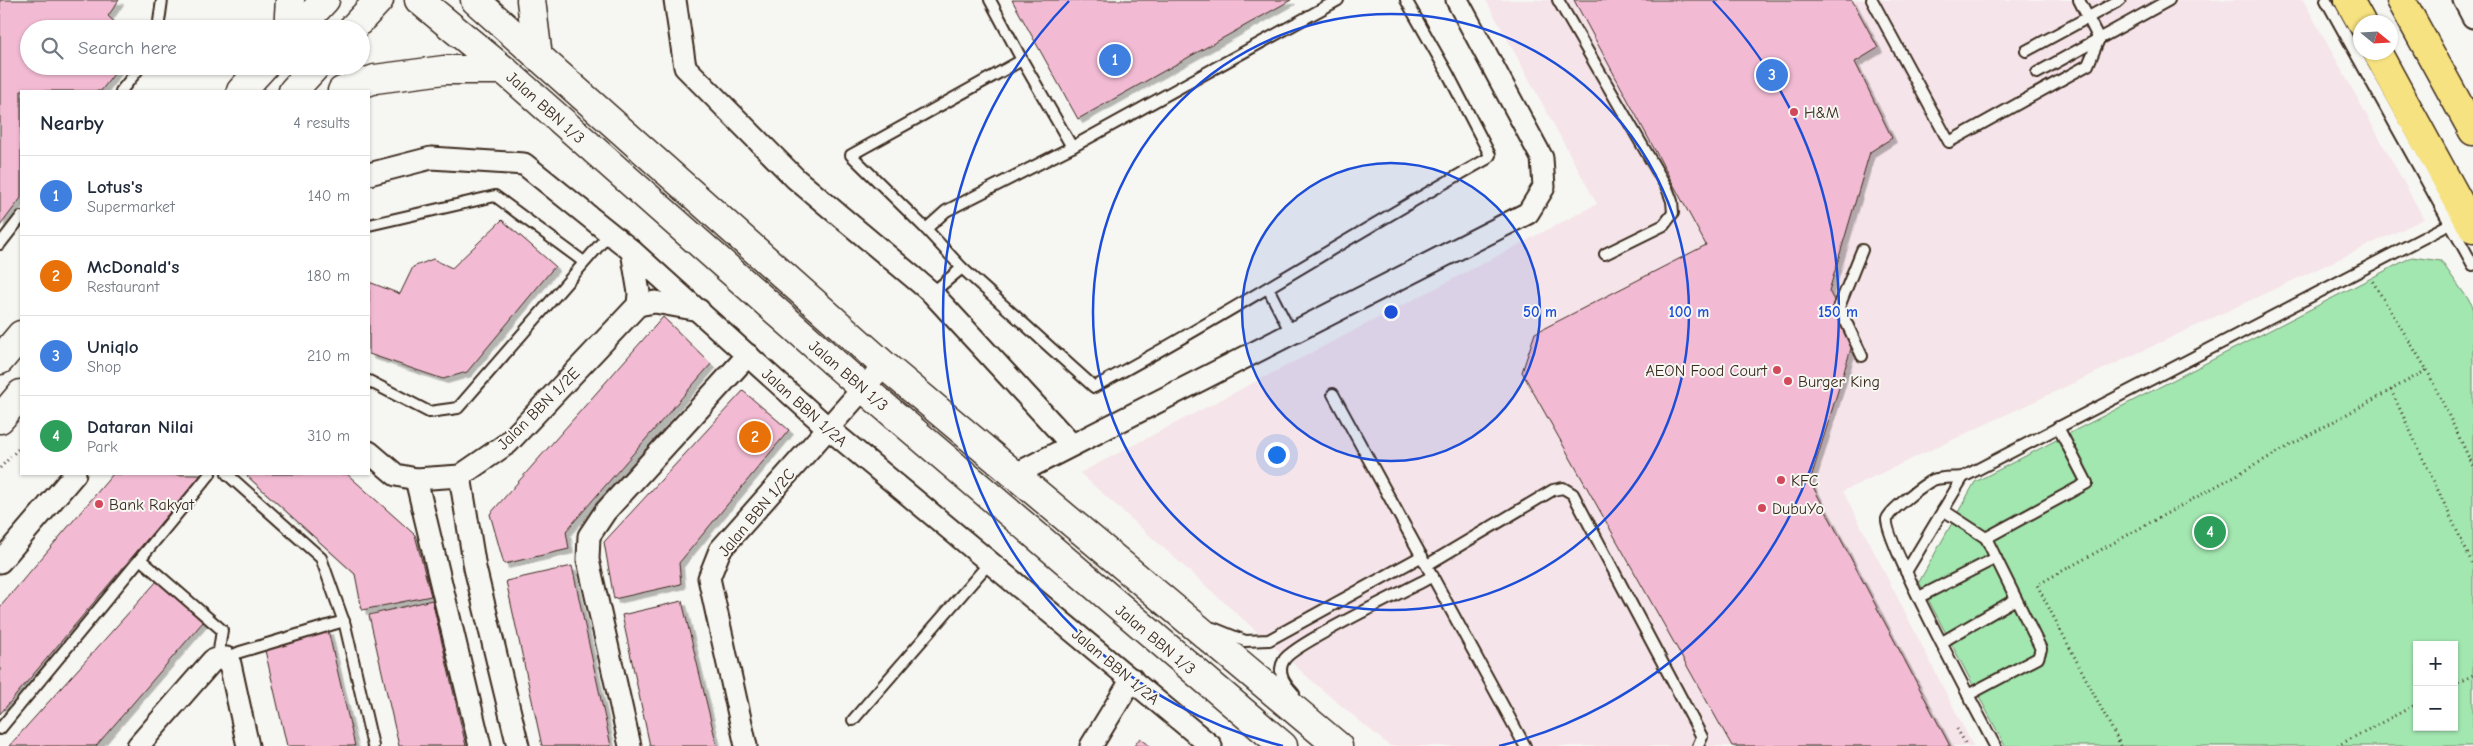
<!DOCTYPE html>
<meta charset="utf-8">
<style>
:root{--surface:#fff;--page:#f2f2f3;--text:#1f2937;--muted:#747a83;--line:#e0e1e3;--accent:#d1495b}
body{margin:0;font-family:"Comic Neue",sans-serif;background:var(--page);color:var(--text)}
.controls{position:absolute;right:15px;bottom:15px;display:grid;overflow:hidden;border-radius:0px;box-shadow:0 1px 4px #0004}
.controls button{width:45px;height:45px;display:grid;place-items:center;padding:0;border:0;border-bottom:1px solid var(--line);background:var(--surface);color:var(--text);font:25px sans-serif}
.compass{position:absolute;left:2353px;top:15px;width:45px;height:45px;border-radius:50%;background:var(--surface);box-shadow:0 1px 4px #0004;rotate:108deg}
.you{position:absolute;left:1276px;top:454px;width:18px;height:18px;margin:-12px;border:4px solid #fff;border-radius:50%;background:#1a73e8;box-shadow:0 0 0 8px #1a73e833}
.badge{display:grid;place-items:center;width:32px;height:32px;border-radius:50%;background:var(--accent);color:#fff;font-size:16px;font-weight:700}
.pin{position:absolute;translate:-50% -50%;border:2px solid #fff;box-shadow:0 1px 5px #0006}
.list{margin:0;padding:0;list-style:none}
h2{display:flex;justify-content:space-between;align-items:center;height:65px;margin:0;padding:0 20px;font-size:21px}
h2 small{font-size:16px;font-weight:400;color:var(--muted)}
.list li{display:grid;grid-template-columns:32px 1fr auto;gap:15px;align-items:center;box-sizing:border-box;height:80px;padding:0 20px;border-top:1px solid var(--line)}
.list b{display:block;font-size:19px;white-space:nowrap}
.list p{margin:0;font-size:16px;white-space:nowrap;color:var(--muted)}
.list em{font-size:16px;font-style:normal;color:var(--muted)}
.icon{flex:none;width:28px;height:28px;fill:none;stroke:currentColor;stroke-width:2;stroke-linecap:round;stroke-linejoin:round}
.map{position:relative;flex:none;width:2473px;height:746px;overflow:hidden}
.search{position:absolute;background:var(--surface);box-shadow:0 1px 4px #0004;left:20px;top:20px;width:350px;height:55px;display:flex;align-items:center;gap:12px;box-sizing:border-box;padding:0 18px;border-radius:28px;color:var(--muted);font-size:19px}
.panel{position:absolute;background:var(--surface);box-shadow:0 1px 4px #0004;left:20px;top:90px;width:350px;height:385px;border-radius:0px}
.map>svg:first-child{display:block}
.built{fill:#f5e4e9}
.green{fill:#a2e6b0;stroke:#6e8867;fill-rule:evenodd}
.building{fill:#f2bbd3;stroke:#3b2a1e;filter:url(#shadow)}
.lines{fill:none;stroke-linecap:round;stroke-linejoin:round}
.lane-casing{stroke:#3b2a1e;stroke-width:14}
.street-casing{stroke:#3b2a1e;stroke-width:25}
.secondary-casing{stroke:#3b2a1e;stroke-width:31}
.primary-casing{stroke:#3b2a1e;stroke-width:31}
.path{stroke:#3b2a1e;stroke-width:3;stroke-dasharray:1 4;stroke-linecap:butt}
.lane{stroke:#f6f6f2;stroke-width:10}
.street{stroke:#f6f6f2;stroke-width:21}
.secondary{stroke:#f6f6f2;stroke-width:28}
.primary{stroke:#f7e281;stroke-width:28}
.ring{fill:none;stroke:#1d4ed8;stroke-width:2.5}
.poi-dot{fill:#d1495b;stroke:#f6f6f2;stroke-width:2}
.labels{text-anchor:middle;stroke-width:4;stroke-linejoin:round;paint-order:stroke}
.street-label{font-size:16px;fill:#3b2a1e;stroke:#f6f6f2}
.poi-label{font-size:16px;fill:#3b2a1e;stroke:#f6f6f2;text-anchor:start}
.centre{fill:#1d4ed8;stroke:#f6f6f2;stroke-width:2.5}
.ring-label{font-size:15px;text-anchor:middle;font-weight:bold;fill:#1d4ed8;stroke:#f6f6f2;stroke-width:4;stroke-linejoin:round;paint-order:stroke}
</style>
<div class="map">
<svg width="2473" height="746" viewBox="0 0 2473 746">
<defs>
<filter id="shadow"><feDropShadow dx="4.5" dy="4.5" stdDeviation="0" flood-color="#0004"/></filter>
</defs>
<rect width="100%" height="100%" fill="#f6f6f2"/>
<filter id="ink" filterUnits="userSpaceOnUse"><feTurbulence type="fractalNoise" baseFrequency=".02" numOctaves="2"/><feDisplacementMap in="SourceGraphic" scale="10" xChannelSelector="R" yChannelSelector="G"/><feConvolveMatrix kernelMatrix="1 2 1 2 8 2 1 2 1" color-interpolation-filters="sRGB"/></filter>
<g filter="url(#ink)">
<!-- built -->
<path class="built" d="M1486,0H2303L2424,219L1843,491L1973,746H1390L1320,688L1080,473L1597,204Z"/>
<!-- green -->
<path class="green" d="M2412,257L2441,261L2473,306V746H2005L1919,582L1975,482ZM2417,645H2454V727H2417Z"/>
<!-- building -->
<g class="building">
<path d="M0,0H119L108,16L122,29H29V66H120L101,91H21V198L0,226Z"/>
<path d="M1012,0H1291L1078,119Z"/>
<path d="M1574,0H1852L1878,48L1855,62L1892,138L1870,152L1829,291L1854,339L1810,481L1950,746H1732L1522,372L1535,333L1706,245Z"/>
<path d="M502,220L555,266L467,372L443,379L369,354V282L400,294L413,267L433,259L452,268Z"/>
<path d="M663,317L711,364L566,531L569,549L504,564L490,514Z"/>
<path d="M743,391L789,430L679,563L681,584L614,599L604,542Z"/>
<path d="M113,474L201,475L0,714V607Z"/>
<path d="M245,474H347L415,535L431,596L362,610L355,574Z"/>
<path d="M572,566L611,746H542L506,581Z"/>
<path d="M158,580L203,622L96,746H9Z"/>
<path d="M432,600L466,746H399L369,615Z"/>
<path d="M682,601L717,746H650L622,615Z"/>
<path d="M328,630L355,746H287L264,646Z"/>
<path d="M1140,738L1150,746H1134Z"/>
</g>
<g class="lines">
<defs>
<g id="lane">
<path d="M990,0L1022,60"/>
<path d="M1338,0L1072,147L946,211L926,229L962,268L1094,387C1227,316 1354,233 1487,159L1490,155L1448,74L1406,0"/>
<path d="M1558,0L1667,188L1672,201L1673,213L1664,225L1605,254"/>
<path d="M1872,0L1949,142L2088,65L2099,39L2079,0"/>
<path d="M2326,0L2473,265"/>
<path d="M158,29L162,0"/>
<path d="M2026,51L2120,0"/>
<path d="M2037,73L2169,0"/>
<path d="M121,91L141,66"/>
<path d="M369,225L495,196L584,262"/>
<path d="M926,229L851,155L1022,60L1072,147"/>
<path d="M0,244L21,217"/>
<path d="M1862,250L1839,307L1862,356"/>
<path d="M1268,288L1291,333"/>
<path d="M932,293L962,268"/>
<path d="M369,381L429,412L458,408L610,233"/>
<path d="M1333,394L1525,746"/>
<path d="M227,474L321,558L345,625L373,746"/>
<path d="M1943,510L1986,538L2087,483L2058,427"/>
<path d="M140,559L222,630L218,657"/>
<path d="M1427,565L1553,490L1563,488L1573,494L1702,737L1698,746"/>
<path d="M1906,572L1963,477"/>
<path d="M1919,597L1996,558"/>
<path d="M1213,628L1245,641L1269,640L1422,556"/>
<path d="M1942,642L2016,599"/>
<path d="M226,658L240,652L344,621"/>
<path d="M1294,694C1285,684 1276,673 1284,660C1293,644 1409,589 1433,576"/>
<path d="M1968,695L2038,658L2041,649L1986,538"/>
<path d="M853,720L990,562"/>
<path d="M0,729L210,474"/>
<path d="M1995,746C1980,717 1883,537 1887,519C1889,511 1924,484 1933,480C1941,477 1954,478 1963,477L2450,224"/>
</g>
<g id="street">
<path d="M675,0L685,67L796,179L932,293L1071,444"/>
<path d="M2464,0L2473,17"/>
<path d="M369,174L431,158L524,164L632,251L828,428L1211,746"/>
<path d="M638,305L655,302L699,310"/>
<path d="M369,452L396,475L416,479L460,476L508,443L638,305L639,293L632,251"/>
<path d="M1014,475L1528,213L1544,187L1542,158L1457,0"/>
<path d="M460,476L475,568L518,746"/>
<path d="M416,479L480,746"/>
<path d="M0,562L75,474"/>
<path d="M138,746L213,660L226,658L230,664L248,746"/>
<path d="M630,746L588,560L589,536L605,512L748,355"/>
<path d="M746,746L709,578L720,550L884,365"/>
<path d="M1091,746L1132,679"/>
</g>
<g id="secondary">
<path d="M419,0L504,70L863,388L1283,746"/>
<path d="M475,0L884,365L1338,746"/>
<path d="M531,0L538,57"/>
<path d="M288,29L290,0"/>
<path d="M298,29L325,0"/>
<path d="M352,29L379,0"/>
<path d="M241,91L264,66"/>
<path d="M293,91L316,66"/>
<path d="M342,91L375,79L444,70H504"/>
<path d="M0,360L21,335"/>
<path d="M0,419L21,394"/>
</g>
<g id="primary">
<path d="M2349,0L2361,22"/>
<path d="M2401,0L2473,131"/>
<path d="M2377,52L2473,228"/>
</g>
</defs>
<!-- lane casing -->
<use href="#lane" class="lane-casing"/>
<!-- street casing -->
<use href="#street" class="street-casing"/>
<!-- secondary casing -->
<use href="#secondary" class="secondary-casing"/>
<!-- primary casing -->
<use href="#primary" class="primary-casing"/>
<!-- path -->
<g class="path">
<path d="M2427,370L2473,466"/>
<path d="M2391,390L2473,565"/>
<path d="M0,468L21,446"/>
<path d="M2454,685L2473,675"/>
<path d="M1957,729L1967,746"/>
<path d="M2121,746L2037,585L2427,370L2371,279"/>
<path d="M2337,746L2417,704"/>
</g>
<!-- lane -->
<use href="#lane" class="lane"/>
<!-- street -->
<use href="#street" class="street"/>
<!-- secondary -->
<use href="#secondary" class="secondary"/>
<!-- primary -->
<use href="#primary" class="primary"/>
</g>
</g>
<!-- distance rings -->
<circle cx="1391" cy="312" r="149" fill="#1d4ed8" fill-opacity=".12"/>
<g class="ring">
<circle cx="1391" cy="312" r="149"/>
<circle cx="1391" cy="312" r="298"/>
<path d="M1283 746A447 447 0 0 1 1069 1M1713 1A447 447 0 0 1 1499 746"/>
</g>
<!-- markers -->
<g class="poi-dot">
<circle cx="1794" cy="112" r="5"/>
<circle cx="1777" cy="370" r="5"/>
<circle cx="1788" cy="381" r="5"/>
<circle cx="1781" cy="480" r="5"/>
<circle cx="99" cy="504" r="5"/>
<circle cx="1762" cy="508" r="5"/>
</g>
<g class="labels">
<!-- street labels -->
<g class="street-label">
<text transform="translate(546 107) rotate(42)" y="6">Jalan BBN 1/3</text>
<text transform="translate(849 375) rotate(41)" y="6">Jalan BBN 1/3</text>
<text transform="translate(805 407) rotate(42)" y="6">Jalan BBN 1/2A</text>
<text transform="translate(538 408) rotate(-45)" y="6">Jalan BBN 1/2E</text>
<text transform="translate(756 512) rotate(-50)" y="6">Jalan BBN 1/2C</text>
<text transform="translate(1156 639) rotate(40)" y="6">Jalan BBN 1/3</text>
<text transform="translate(1116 666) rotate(40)" y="6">Jalan BBN 1/2A</text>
</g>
<!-- poi labels -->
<g class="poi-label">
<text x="1804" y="118">H&amp;M</text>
<text x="1767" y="376" text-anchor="end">AEON Food Court</text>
<text x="1798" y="387">Burger King</text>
<text x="1791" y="486">KFC</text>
<text x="109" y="510">Bank Rakyat</text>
<text x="1772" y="514">DubuYo</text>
</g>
</g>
<circle cx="1391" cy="312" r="8" class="centre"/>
<g class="ring-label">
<text x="1540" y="317">50 m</text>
<text x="1689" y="317">100 m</text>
<text x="1838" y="317">150 m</text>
</g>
</svg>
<div class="controls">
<button>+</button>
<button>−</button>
</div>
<svg class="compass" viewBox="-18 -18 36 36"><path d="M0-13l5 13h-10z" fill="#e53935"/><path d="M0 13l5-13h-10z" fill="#747a83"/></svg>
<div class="you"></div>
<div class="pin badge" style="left:1115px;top:60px;background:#3f7fe0">1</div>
<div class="pin badge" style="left:755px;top:437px;background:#e8710a">2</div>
<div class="pin badge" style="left:1772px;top:75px;background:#3f7fe0">3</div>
<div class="pin badge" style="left:2210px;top:532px;background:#2e9e5b">4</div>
<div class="search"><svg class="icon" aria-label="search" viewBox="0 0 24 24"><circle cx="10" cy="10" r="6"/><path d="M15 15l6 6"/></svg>Search here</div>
<section class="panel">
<h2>Nearby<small>4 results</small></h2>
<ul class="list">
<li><span class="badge" style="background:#3f7fe0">1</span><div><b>Lotus's</b><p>Supermarket</p></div><em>140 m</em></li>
<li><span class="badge" style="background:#e8710a">2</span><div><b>McDonald's</b><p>Restaurant</p></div><em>180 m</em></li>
<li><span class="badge" style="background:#3f7fe0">3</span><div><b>Uniqlo</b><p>Shop</p></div><em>210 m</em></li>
<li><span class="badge" style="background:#2e9e5b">4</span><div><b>Dataran Nilai</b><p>Park</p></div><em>310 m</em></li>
</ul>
</section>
</div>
